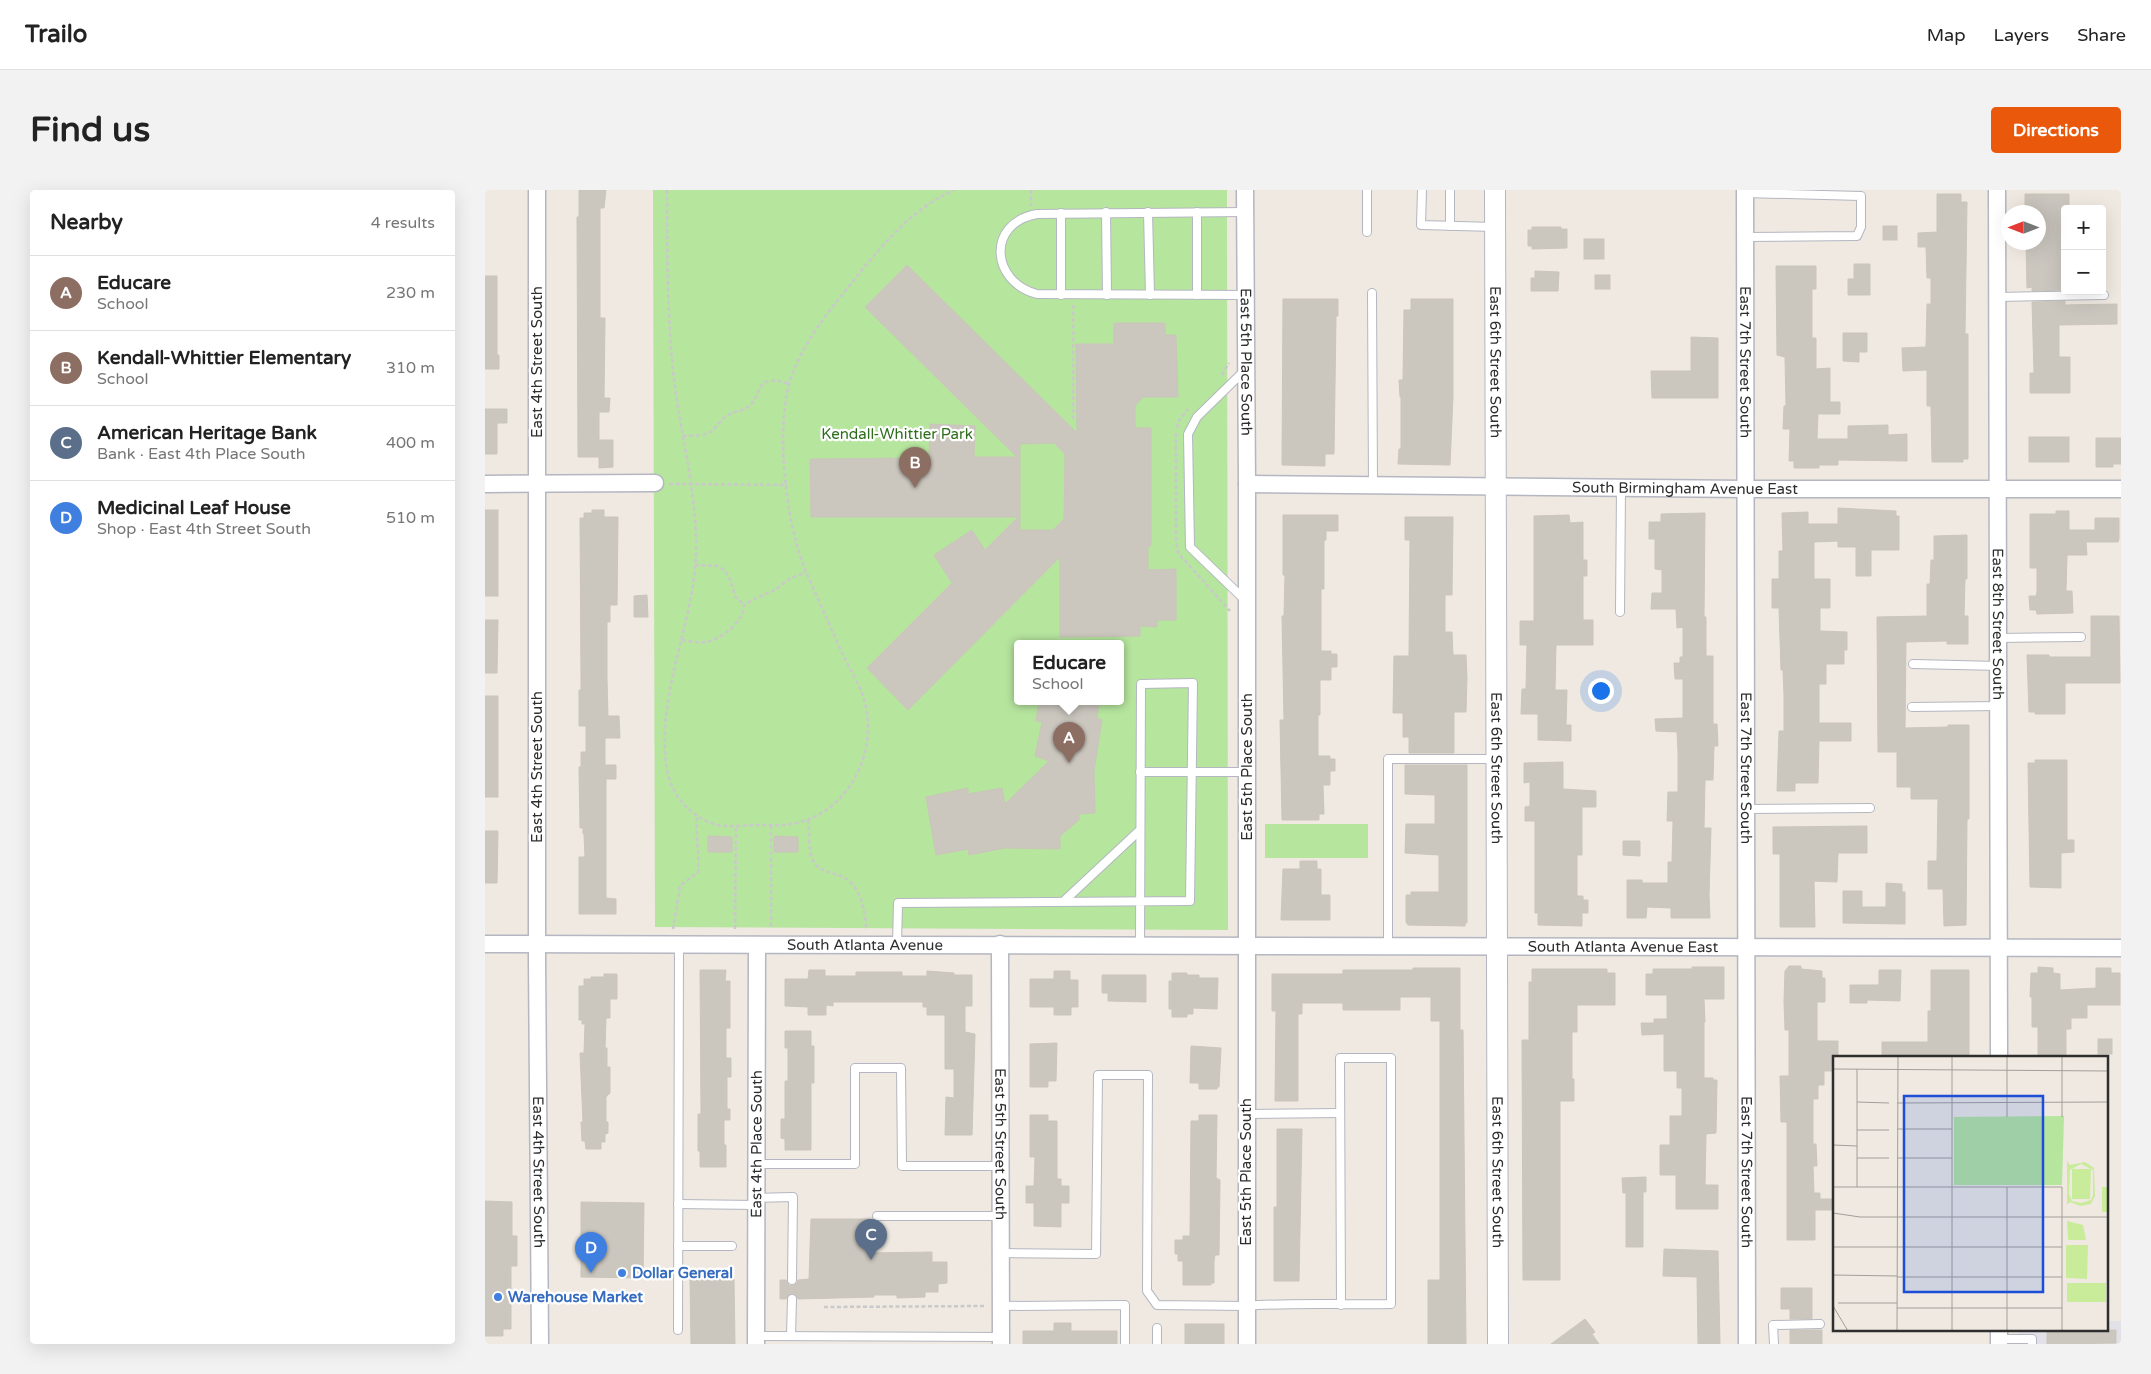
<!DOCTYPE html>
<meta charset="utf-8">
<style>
:root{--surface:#fff;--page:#f2f2f2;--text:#222;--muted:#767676;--line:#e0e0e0;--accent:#ea580c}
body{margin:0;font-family:"Varela Round",sans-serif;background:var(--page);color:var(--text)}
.controls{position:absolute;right:15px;top:15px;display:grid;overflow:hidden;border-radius:5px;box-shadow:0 5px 20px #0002}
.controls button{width:45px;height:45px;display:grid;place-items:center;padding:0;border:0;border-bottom:1px solid var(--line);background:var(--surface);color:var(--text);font:25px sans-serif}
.compass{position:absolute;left:1516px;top:15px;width:45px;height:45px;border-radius:50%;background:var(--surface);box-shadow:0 5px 20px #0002;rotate:270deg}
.you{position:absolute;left:1115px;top:500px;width:18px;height:18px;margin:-12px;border:4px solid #fff;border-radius:50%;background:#1a73e8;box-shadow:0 0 0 8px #1a73e833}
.badge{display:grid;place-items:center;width:32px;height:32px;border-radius:50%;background:var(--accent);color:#fff;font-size:16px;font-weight:700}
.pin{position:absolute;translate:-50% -41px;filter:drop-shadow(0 1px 2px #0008)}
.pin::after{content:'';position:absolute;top:26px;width:18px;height:15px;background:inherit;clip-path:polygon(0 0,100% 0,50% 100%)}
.popup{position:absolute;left:529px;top:450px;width:110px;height:65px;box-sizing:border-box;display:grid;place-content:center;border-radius:5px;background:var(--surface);filter:drop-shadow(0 1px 4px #0005);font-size:16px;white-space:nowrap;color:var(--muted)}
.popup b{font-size:19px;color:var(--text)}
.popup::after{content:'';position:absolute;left:50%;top:100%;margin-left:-10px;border:10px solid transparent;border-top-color:var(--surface)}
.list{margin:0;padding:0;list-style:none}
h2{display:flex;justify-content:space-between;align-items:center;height:65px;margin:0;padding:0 20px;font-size:21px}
h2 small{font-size:16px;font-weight:400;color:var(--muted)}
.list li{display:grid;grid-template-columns:32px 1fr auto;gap:15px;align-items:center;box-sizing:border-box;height:75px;padding:0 20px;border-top:1px solid var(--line)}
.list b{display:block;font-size:19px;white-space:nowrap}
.list p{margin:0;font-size:16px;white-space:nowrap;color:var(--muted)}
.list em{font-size:16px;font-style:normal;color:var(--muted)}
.map{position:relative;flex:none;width:1636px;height:1154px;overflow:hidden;border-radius:5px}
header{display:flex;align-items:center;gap:30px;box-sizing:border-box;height:70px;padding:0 25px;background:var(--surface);border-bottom:1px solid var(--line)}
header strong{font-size:24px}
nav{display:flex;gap:28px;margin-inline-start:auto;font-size:18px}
.intro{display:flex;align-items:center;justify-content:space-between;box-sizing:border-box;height:120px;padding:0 30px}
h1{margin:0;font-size:35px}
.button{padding:12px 22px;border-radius:5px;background:var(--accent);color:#fff;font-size:18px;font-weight:700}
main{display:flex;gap:30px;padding:0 30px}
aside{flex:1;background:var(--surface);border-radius:5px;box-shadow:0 5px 20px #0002}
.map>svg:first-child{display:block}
.industrial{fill:#e3e1e8}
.green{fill:#b6e59e;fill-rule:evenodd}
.building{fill:#cbc7bf;stroke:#cbc5ba;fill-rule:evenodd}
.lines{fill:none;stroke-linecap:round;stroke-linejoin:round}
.service-casing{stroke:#b4b7c1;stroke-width:10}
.minor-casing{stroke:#b4b7c1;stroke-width:19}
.tertiary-casing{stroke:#b4b7c1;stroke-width:22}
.path{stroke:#c9c9c9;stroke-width:2.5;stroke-dasharray:4 2.5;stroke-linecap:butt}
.service{stroke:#fff;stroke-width:8}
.minor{stroke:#fff;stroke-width:16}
.tertiary{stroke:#fff;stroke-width:20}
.shop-dot{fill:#3f7fe0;stroke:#fff;stroke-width:2}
.labels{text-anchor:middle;stroke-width:4.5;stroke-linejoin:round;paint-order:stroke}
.street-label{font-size:15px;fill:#2e2e2e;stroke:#fff}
.park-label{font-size:15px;fill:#2c6e1b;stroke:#fff}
.shop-label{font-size:15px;font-weight:bold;fill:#366cbe;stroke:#fff;text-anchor:start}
.inset-road{fill:none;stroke:#a29e99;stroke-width:1}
.view{fill:#1d4ed8;fill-opacity:0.15;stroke:#1d4ed8;stroke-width:2.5}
.inset-edge{fill:none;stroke:#2e2e2e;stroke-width:2.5}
</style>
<header>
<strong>Trailo</strong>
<nav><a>Map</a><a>Layers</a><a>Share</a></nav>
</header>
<div class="intro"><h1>Find us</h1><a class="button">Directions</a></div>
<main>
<aside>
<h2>Nearby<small>4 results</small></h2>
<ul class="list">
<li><span class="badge" style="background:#8d6e63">A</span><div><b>Educare</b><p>School</p></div><em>230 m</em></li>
<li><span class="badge" style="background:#8d6e63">B</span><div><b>Kendall-Whittier Elementary</b><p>School</p></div><em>310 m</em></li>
<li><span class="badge" style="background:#5c6f8a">C</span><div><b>American Heritage Bank</b><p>Bank · East 4th Place South</p></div><em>400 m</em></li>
<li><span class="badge" style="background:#3f7fe0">D</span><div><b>Medicinal Leaf House</b><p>Shop · East 4th Street South</p></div><em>510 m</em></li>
</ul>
</aside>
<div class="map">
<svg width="1636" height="1154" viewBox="0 0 1636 1154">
<rect width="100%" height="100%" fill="#efe9e1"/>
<!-- industrial -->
<path class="industrial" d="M1622,1131H1636V1154H1534V1140H1622Z"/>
<!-- green -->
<g class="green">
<path d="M168,0H742L743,740L170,737ZM533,454H635V512H533Z"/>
<rect x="780" y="634" width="103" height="34"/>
</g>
<!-- building -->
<g class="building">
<path d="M94,0H121L119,18H115V128H120L119,208H125L124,222H114V250H128V277L114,278V267H93L92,27H94Z"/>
<path d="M1452,4H1476V12H1482L1480,144H1483V269H1478V272H1447L1446,216H1442V180L1418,181L1417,158L1441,157L1442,114H1446V88H1442L1441,57H1433V43L1452,42Z"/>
<path d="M1540,4H1584V19H1580V100L1547,101V97L1542,98L1541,52H1554V22H1540Z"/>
<rect x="1398" y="36" width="14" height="14"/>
<path d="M1047,37H1076V39H1082V58L1047,59V56H1043V40H1047Z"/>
<rect x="1099" y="49" width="20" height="20"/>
<path d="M1369,74H1385V105H1363V89H1369Z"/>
<path d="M422,75L592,243L591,154H629V133H680V145H691L693,207H658L650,216V238H666V356H663V380L691,379V430H672V437L655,436V446L575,447V367L423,520L382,478L467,393L449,365L487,340L500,360L533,327H326L325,269L444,268L445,234L490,236L489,267H532L380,117ZM569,253L580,264L579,329L568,340H535V254Z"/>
<path d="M1291,76H1331V99H1327V148H1331V179L1345,178V212H1355V224H1333L1332,249H1363V236L1403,235V245L1422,244V271L1353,270V275H1334V278H1309V271H1304L1305,239H1298L1299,216H1301L1300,167L1292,165Z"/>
<path d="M1050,81L1074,82L1073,101H1046V88H1050Z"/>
<rect x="1110" y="85" width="15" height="14"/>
<path d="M0,86H12V165H14V179H0Z"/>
<path d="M798,109H853V126H851L849,264H840V276L797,275Z"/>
<path d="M926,109H968V206L965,275L913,274L914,259H916V207H915L914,190H918L919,120H926Z"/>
<path d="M1580,111V115L1632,114V134L1574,135V167H1585V203H1545V183H1549L1547,112Z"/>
<path d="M1358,143H1382V162H1374V172L1358,171Z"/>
<path d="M1206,147L1233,148V208H1167L1166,181H1206Z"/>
<path d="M0,219H22V233H12V264H0Z"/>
<rect x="1544" y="247" width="40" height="25"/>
<path d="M1611,248H1636V274H1628V277H1611Z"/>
<path d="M1353,318L1411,321V326H1414V360H1386V386H1371V357H1353V351L1329,352V389H1345V418H1335V441L1362,442V460H1359V474H1341V494H1334V533H1366V551H1334L1333,593H1310V601H1292L1294,541H1299V505L1298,480H1296L1294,418H1287V389H1294V361H1298L1297,323L1323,322V334H1353Z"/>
<rect x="0" y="320" width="13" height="86"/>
<path d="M107,320H119V327H133L132,415H125V432H122V489L123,526H134L135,548H120V575H131V589H121V708L131,709V724H94V667H100L99,644H98V638H95L94,577H96V562H101V536H94V500H96V491L95,328H99V323H107Z"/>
<path d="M1571,321H1584V340H1610V328H1634V349L1633,352H1601L1602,365H1582L1581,401H1587L1588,423L1552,424L1551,420H1545L1544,406H1551L1552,402V378H1545V324H1571Z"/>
<path d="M1220,323L1219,427H1221V466H1228V534H1232L1233,556H1229L1228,590H1220L1219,638H1226L1224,705L1225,728H1186V718L1162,717L1161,728H1142V690H1157V693H1183V672H1187L1188,631H1182L1183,602H1193V562L1192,542L1171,541L1170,529L1198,528V489H1190L1189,473H1195V467H1198V437L1192,438L1191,419H1166L1167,403H1177V380L1170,379V349H1164V332H1176V324Z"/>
<path d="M798,325H853V341H841V350H839V399H836V461H846V464H852V477H846V490H835V525H833V566H845V569H850V581H845V595H838L839,624H834V630H797L795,530H799L797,426H799L800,385H798Z"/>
<path d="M1084,325L1085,333L1098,332V370H1102V386H1098V430H1108V455H1071L1070,500H1082L1081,535H1086V551L1053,550V524H1036L1037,499H1041L1042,455H1035V431H1049V326Z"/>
<path d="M920,327H968L967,405H960V442H967L968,465H981L982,488L981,522H969V563H924V547H918V523H908L909,466H924L925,350H920Z"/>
<path d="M1482,345V389H1480L1479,426H1483V454H1462V451L1421,452L1420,538L1463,537V535H1484V629H1482L1481,735L1459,736L1458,699H1443V671H1452L1453,609H1426V597H1412V562H1393L1392,427L1442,426V394H1445L1446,370H1449V346Z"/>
<path d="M162,405L163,427H149V406Z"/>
<path d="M1606,426H1634L1635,493H1580V524H1550V522H1544L1542,465H1564V467H1606Z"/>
<path d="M0,430H13L12,483H0Z"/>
<rect x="0" y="506" width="13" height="101"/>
<path d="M554,512H614L612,528L617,530L609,581L610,623L594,624V630L575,646V659L520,658L484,665L483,659L451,665L441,607L483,598V604L517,598L520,614L564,571L550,566L557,532L551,531Z"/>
<path d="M1550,570H1582V650H1589V662L1576,663V698L1545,697L1543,573H1550Z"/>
<path d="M1078,572V599L1111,601V617H1097V665H1092V706H1098V710H1103V723H1097V736L1053,735V723H1050V631H1040V617L1045,616V592L1039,593V573Z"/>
<path d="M920,575H982V733H980V736L923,735L921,732V705H926V702H954V665L920,663L921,634H950V605L920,604Z"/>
<path d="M1382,636V663H1353L1352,692L1329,691L1330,737H1295V664H1288V637Z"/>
<path d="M0,641H13L12,693H0Z"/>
<path d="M223,646L247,647V662H223Z"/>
<path d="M289,646L313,647V662H289Z"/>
<path d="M1138,651H1155V666L1138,665Z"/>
<path d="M815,671H832V679H836V705H845V730H796L798,679H815Z"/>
<path d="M1401,693L1417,694V702H1420V734L1358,733V701H1377V717H1401Z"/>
<path d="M1304,776H1316V779L1337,781V788H1340V812H1332V851H1353V868H1350V881H1339V895H1333V909H1328V954H1331L1332,976H1328L1329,1003H1335V1009H1350V1020H1330V1050H1302V932H1296L1295,886H1304V840H1300L1299,811L1300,781Z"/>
<path d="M1207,777H1239V809H1219L1220,832H1219V888H1228V890H1232L1231,943L1221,944L1220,995H1233V1019H1191V985H1175V955H1185V926H1197V898H1192V881H1179V844L1157,845L1156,833H1169V829H1182V805H1161V784H1168V779H1207Z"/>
<path d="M1553,777L1568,778V783L1575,784V800L1611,798V778H1626V783H1635V815H1602V828H1586V839H1581V868H1553V837H1547V807H1545L1546,783H1553Z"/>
<path d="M928,778H975V840H978L981,1154H943V1090H955V831H946V807H915V820H858V813H817V824H813V911H790L791,821H787V784H858V780H928Z"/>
<path d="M1047,779H1122V783H1130V815H1092V842H1087V889H1089V911H1075V1090H1038L1037,850H1044V792H1047Z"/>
<path d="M215,780H241L240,791H245V838H241V868H246V887H242V919H245V930H239V955H241V977H215V961H213V924H216Z"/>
<path d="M324,780H340V786H371V782H417V786H442V781L469,783V785H487V816H480V842L490,844L487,945H460L461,907L469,908V879H460V825H442V817H438V812H348V816L341,815V825H323V817L300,816V789H323Z"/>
<path d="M1394,780H1416L1415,811L1382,810V813H1365V795H1394Z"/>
<path d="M1446,780H1484V868H1397V852H1443V821H1446Z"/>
<path d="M569,781H585V790H593V817H586V825H569V817H545V789H569Z"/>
<path d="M687,783H702V785H714V788H733L732,819L708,818V824H702V827H687V819H684V791H687Z"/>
<path d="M119,784H132V809H125V828H121L120,858H122V877H125V903L121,907V932H123V943L120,944V952H116V959H101L100,951H97L96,932H98L95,863H99L100,834H97V830H94V796H99V789H106V787H119Z"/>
<path d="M617,785H661V812L623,811V803H617Z"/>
<path d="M300,841H326V856H329V893H326V960H300V949L296,948V929H300V891H303V858H300Z"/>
<rect x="1613" y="849" width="14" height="15"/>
<path d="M572,853L571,891H563V897H545V854Z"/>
<path d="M706,856L736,858L734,897H732V899H714V893H705Z"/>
<path d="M545,925H563V931H572V989H576V996H584V1013H576V1037L549,1036V1013H541V996H549L550,967H545Z"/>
<path d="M714,925H732L731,988L735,990L734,1065H730L729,1071V1093H726V1095H698V1071H693V1064H690V1050H698V1046H705L706,931H714Z"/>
<path d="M792,939H817L814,1091H789V1017H792Z"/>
<path d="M1161,987V1002H1158V1057H1141V1003H1138L1137,988Z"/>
<path d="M0,1011L27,1012V1046H32V1076H26V1139H18V1146H0Z"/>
<path d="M96,1012L159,1013L158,1088L96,1087Z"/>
<path d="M326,1029H386L387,1063L447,1062V1072H462V1093L453,1094V1102H440V1107L412,1108V1105H389V1107L313,1109L310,1105L307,1103L303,1106L301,1109H295V1090H301L304,1095L307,1096L312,1093L313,1090L324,1089Z"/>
<path d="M1179,1059L1233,1061L1235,1154H1213L1212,1087L1178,1086Z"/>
<path d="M222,1081H244V1089H249L250,1154H206L205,1089H222Z"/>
<path d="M1296,1098H1327V1129H1305V1119H1296Z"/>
<path d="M1100,1129L1110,1142L1107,1144L1114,1154H1066Z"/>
<path d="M569,1133H586V1141H632V1154H538V1141H569Z"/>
<rect x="700" y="1134" width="39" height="20"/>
<rect x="1305" y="1140" width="32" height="14"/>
<path d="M1562,1140H1631V1153L1562,1154Z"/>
</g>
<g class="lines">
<defs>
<g id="service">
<path d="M882,0V42"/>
<path d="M937,0L936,35L1010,37"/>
<path d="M621,22L622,105"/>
<path d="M663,22L665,105"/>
<path d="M712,22V105"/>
<path d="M760,22L552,24C501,33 506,92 552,104L761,105"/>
<path d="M576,23V105"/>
<path d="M965,36V0"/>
<path d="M1260,47L1372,46L1376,37V6L1260,3"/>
<path d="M887,103L888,297"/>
<path d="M1513,107L1619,105"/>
<path d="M760,180L712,227L703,244L705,357L761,411"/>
<path d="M1135,422L1136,298"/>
<path d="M1514,448L1596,447"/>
<path d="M1428,474L1514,476"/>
<path d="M1427,517L1514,516"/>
<path d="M655,582H762"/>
<path d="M1262,619L1385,618"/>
<path d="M579,711L655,640"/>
<path d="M412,755L413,713L705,711L708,493L656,494C655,581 655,668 655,755"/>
<path d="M903,755V569H1010"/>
<path d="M762,924L855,923"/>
<path d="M271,974H370V878H416L417,976H516"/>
<path d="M271,1008L308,1007L307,1090"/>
<path d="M193,1014L271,1015"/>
<path d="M392,1026H516"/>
<path d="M193,1056H247"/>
<path d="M517,1063L611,1064L613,885H663L662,1101L672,1115L761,1116C809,1112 858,1115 906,1114V868H855L856,1115"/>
<path d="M516,1116L640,1115V1154"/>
<path d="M672,1138V1154"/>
<path d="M193,1140L194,754"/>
<path d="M271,1146L516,1147"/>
<path d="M306,1146L307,1109"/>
<path d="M1514,1149H1547V1154"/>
<path d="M1289,1154L1288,1135L1335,1134"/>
</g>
<g id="minor">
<path id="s1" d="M52,0V769L55,1154"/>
<path id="s2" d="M760,0L762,294V1154"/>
<path id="s3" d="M1260,0L1262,1154"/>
<path id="s4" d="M1512,0L1514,868"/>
<path d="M0,294L170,293"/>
<path id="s5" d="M762,294L1261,299H1636"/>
<path id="s6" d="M0,754L1636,758"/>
<path id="s7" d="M515,754L516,1154"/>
<path d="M1514,1140V1154"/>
<path id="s8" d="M271,1154L272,755"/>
</g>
<g id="tertiary">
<path id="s9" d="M1010,0L1013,1154"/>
</g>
</defs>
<!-- service casing -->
<use href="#service" class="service-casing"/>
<!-- minor casing -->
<use href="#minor" class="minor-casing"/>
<!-- tertiary casing -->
<use href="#tertiary" class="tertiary-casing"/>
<!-- path -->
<g class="path">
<path d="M182,0C182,60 182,120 188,180C194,241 213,303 211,365C208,437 170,507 182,580C186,604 204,626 229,634C242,638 259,635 273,635C286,635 299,636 311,633C361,622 391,568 381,518C378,499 365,480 357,463C352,452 347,440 342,429C334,411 325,392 318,374C300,326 289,230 308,182C320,152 340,126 360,101C392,62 422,21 469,0"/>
<path d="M546,0V16"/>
<path d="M588,115V229"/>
<path d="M737,185L744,173"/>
<path d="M692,238L693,232L703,219"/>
<path d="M691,243V351L693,363L745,421"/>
<path d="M198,246C207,245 221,247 228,240C234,234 237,228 245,224C251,221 258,221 263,217C279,205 268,182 304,194"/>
<path d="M184,294L302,295"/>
<path d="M210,375L233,376L240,381L246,391L250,406L259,415"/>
<path d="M197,450C204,451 213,453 221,452C236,449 259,432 259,415L273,407L290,400L304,389L321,382"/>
<path d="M323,630C325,642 322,665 331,675C339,683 351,683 360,688C376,698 381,722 381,740"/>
<path d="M286,635V739"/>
<path d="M188,739L195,696L213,682C215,663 210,644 212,625"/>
<path d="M250,739L251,636"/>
<path d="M339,1117L499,1116"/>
</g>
<!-- service -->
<use href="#service" class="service"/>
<!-- minor -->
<use href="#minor" class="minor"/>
<!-- tertiary -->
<use href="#tertiary" class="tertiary"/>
</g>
<!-- markers -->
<g class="shop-dot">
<circle cx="137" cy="1083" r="5"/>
<circle cx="13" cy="1107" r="5"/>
</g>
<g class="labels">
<!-- street labels -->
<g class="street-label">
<text transform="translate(52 172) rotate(-90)" y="5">East 4th Street South</text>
<text dy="5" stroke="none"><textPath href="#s2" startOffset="172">East 5th Place South</textPath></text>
<text dy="5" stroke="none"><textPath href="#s9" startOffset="172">East 6th Street South</textPath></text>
<text dy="5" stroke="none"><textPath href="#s3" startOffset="172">East 7th Street South</textPath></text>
<text dy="5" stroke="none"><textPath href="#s5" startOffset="438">South Birmingham Avenue East</textPath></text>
<text dy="5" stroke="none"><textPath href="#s4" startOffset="434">East 8th Street South</textPath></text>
<text transform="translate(52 577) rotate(-90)" y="5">East 4th Street South</text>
<text transform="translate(762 577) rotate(-90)" y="5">East 5th Place South</text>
<text dy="5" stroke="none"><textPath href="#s9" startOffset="578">East 6th Street South</textPath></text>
<text dy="5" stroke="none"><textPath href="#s3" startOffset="578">East 7th Street South</textPath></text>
<text dy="5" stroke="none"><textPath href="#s6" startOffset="380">South Atlanta Avenue</textPath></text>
<text dy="5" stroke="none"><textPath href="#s6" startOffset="1138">South Atlanta Avenue East</textPath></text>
<text dy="5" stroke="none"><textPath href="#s7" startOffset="200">East 5th Street South</textPath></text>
<text dy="5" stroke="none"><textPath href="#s8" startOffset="200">East 4th Place South</textPath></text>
<text dy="5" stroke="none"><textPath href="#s1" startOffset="982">East 4th Street South</textPath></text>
<text transform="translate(761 982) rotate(-90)" y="5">East 5th Place South</text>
<text dy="5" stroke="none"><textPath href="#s9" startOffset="982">East 6th Street South</textPath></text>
<text dy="5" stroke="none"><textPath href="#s3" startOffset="982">East 7th Street South</textPath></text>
</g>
<!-- park labels -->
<g class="park-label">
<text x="412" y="249">Kendall-Whittier Park</text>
</g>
<!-- shop labels -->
<g class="shop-label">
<text x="147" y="1088">Dollar General</text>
<text x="23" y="1112">Warehouse Market</text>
</g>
</g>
<!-- overview -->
<g transform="translate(1348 866)">
<rect width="275" height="275" fill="#efe9e1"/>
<path d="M231,60L229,129H121V61Z" fill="#b6e59e"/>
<path d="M234,105L237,109L252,106L261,112L262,140L258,148L247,150L237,146L234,149ZM248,108L260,114V139L258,144L248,147L239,145L236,138L237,114ZM239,113H258L257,143H239ZM269,131H275V156H269ZM234,165L250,169L253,184H235ZM233,189H255L254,223L233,222ZM234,227H273V246H234Z" fill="#c9ec9a" fill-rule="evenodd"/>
<path class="inset-road" d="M0,13L275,15M24,46L56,47M64,47L275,46M174,61V0M229,61V0M64,73H119M24,74H56M0,89L24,90M24,102H56M64,102H119M0,131H229V275M24,131V13M0,157L27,161H275M0,191H229M0,219L64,220M64,221H229M5,247H64M0,250L15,275M64,252H229M64,275L65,0M119,275V0M174,275V131"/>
<path class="view" d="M71,40H210V236H71Z"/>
<rect width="275" height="275" class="inset-edge"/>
</g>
</svg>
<div class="controls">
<button>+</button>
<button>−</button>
</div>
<svg class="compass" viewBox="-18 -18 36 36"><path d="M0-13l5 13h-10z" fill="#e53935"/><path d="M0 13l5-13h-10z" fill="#767676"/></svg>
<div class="you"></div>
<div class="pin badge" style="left:584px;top:573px;background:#8d6e63">A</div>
<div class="popup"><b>Educare</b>School</div>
<div class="pin badge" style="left:430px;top:298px;background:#8d6e63">B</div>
<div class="pin badge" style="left:386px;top:1070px;background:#5c6f8a">C</div>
<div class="pin badge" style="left:106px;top:1083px;background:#3f7fe0">D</div>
</div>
</main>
